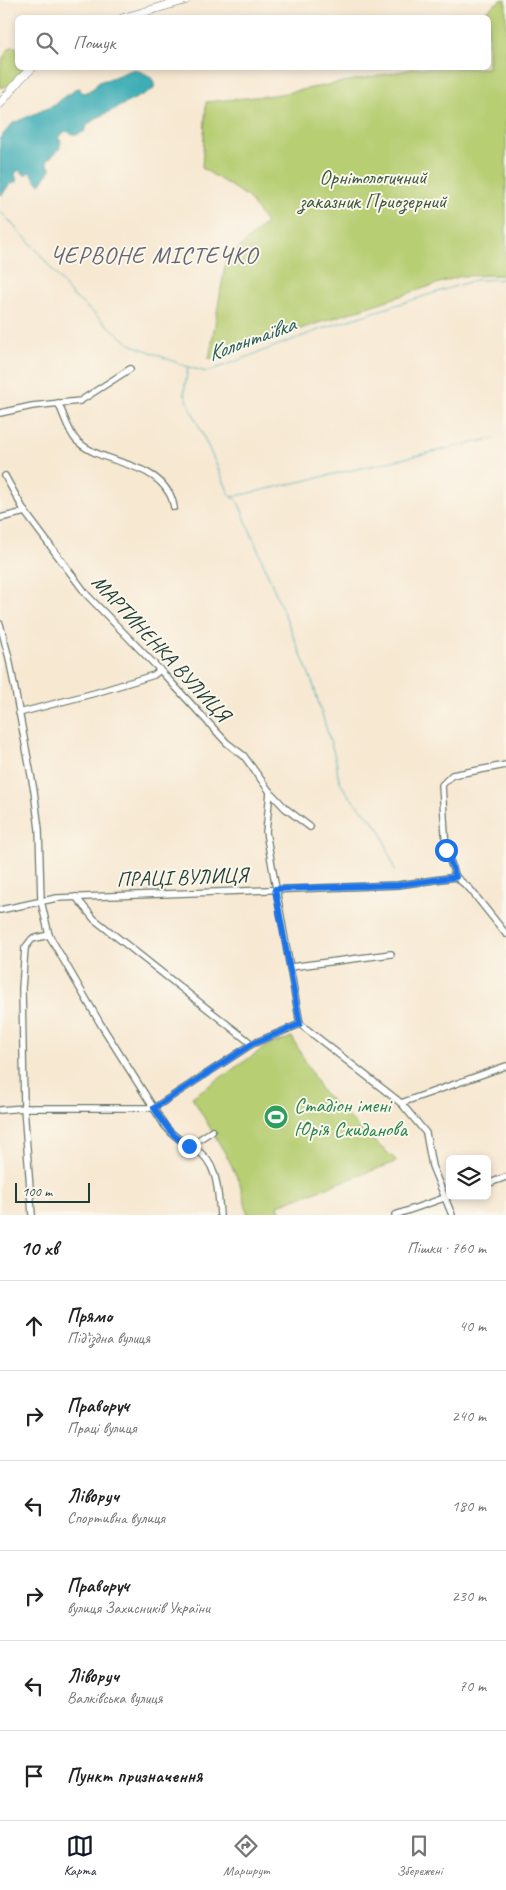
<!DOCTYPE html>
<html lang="uk">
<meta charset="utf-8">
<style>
:root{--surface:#fff;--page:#f2f2f2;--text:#222;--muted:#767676;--line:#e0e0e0;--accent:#111827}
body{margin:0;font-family:Caveat,sans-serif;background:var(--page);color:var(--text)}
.controls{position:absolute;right:15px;bottom:15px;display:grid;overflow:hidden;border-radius:8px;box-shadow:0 2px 8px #0003}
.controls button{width:45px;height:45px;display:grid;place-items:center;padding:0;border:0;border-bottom:1px solid var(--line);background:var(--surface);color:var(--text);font:25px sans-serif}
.scale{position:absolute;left:15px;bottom:12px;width:75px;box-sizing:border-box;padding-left:5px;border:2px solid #1f3d34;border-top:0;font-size:14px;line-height:18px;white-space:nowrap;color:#1f3d34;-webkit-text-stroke:4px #fbf7ec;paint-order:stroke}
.stop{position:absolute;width:15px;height:15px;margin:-11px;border:4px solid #1a73e8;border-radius:50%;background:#fff}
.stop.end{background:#1a73e8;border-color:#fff;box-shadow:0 1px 5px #0008}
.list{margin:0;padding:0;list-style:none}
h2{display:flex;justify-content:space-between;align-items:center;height:65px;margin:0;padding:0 20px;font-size:21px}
h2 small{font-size:16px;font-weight:400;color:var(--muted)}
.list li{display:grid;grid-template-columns:32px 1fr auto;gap:15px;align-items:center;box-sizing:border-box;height:90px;padding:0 20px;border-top:1px solid var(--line)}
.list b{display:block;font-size:19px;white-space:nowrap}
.list p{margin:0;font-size:16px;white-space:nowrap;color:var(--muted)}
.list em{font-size:16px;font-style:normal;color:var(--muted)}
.icon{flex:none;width:28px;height:28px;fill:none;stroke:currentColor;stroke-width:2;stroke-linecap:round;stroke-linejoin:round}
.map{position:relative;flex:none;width:506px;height:1215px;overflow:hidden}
.search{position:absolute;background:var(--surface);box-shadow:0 2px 8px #0003;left:15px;right:15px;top:15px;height:55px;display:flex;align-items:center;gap:12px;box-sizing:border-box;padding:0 18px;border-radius:8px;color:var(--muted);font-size:19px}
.sheet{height:605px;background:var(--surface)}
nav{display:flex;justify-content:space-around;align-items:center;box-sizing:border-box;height:70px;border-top:1px solid var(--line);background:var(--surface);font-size:14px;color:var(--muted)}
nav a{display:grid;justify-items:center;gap:2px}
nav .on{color:var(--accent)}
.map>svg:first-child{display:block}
.green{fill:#b7ce73;stroke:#6b8654}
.water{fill:#3cadb6;stroke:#2e7575}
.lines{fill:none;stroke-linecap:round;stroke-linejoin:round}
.stream{stroke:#3cadb6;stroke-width:1}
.minor-casing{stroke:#6b796b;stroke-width:8}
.major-casing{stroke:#6b796b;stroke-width:9}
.minor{stroke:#fff;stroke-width:5.5}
.major{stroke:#fff;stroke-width:8}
.route{stroke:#1a73e8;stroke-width:6}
.labels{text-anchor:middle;stroke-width:4;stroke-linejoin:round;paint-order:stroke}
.park-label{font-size:21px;fill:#3d5a41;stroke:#fbf7ec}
.street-label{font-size:21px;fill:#1f3d34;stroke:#fbf7ec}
.leisure-label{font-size:21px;fill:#27864d;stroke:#fbf7ec;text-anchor:start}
.water-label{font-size:22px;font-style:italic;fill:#285f5b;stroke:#fbf7ec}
.quarter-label{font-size:24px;letter-spacing:1px;fill:#656572;stroke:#fbf7ec}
</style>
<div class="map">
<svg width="506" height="1215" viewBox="0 0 506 1215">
<rect width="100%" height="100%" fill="#fbf7ec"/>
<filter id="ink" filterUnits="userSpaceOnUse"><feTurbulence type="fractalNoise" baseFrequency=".02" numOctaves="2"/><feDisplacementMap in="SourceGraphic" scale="10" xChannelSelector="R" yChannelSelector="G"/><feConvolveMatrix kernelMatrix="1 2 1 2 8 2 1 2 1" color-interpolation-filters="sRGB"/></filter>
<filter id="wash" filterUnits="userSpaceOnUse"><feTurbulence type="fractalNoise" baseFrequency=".0096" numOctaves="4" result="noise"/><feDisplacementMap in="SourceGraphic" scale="20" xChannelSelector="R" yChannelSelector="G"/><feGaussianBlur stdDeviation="1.12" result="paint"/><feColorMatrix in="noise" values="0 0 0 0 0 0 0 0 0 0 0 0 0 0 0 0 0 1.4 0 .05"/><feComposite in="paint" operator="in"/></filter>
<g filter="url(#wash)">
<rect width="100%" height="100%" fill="#f7e8d2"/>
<!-- green -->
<g class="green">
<path d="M501,0H506V275L461,276L209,359L226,260L266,223L248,197L202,168L206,102L274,95L408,70L412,68H488V18L478,17Z"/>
<path d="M11,47H17L18,68H25C18,75 11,89 0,87C0,73 0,56 11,47Z"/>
<path d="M292,1037L321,1090L362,1131L395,1159L396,1162L278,1205L281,1215H248L240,1184L229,1160L192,1097L267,1046Z"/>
</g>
<!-- water -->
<path class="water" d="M135,69C145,74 156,76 154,89L97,118L88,124L84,132L76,135L66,131L58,137L61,141L59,150L46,161L50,168L49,173L40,184L35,180L33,175L29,172L25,175L19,170L15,174L17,181L9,185L2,195L0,194V138L13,123L55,105L66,95L73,92L74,89L80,88V91L85,93L95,87L99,81C111,80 123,72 135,69Z"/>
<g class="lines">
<!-- stream -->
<g class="stream">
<path d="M0,211L35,248L72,295L130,344L188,367L207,372L324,328L475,280L506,279"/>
<path d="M188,367L184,393L229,493L239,504L313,684L337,764C335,791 365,809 378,827C385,838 390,858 395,871"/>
<path d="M232,497L495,438"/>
</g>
</g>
</g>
<g filter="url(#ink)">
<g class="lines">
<defs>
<g id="minor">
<path d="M58,403C64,414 68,432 77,441C103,465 150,460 169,493C172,497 173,503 174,507"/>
<path d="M0,413L32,406L80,401L130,369"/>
<path d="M5,476L25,512L87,595L160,670L227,743L244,756L270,792L285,808L310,827"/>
<path d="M0,518L25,512"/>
<path d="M0,624L9,658L34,791L39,829L41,901L49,935L100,1023L165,1126C174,1137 183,1142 195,1149C218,1162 218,1191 220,1215"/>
<path d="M19,713L95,693L154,675L160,670"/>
<path d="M506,765L452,775L442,785L446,850L456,877L470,889L506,934"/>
<path d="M270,792L266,832L300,1024"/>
<path d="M76,897L94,919L252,1044"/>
<path d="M0,910L57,898L398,885L456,877"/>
<path d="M290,967L391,954"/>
<path d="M401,1103L506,1066"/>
<path d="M0,1110L24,1108H154L252,1044L300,1024L401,1103L426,1133L432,1166L452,1215"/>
<path d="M189,1146L212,1131"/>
<path d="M487,1184L506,1177"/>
<path d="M32,1215L24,1108L22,988L25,948L32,939L49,935"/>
<path d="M395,1215L450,1196"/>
</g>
<g id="major">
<path d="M123,18L186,0"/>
<path d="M0,104L21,78L32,68"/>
</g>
</defs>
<!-- minor casing -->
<use href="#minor" class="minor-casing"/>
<!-- major casing -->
<use href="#major" class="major-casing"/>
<!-- minor -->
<use href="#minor" class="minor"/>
<!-- major -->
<use href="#major" class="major"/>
</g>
</g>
<g class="lines" filter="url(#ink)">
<!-- route -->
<path class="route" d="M189,1146C172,1137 164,1124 154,1108L252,1044L300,1024L275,889L398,885L456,877L446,850"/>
</g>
<!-- icons -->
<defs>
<symbol id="stadium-disc" viewBox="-11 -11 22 22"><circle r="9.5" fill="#2e9e5b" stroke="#fbf7ec"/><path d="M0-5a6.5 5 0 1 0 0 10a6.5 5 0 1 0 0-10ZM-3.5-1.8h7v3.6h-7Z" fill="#fff"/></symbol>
</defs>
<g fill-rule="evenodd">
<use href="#stadium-disc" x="262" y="1103" width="28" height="28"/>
</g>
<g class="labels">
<!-- park labels -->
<g class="park-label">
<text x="373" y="184">Орнiтологичний<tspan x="373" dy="24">заказник Приозерний</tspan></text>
</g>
<!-- street labels -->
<g class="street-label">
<text transform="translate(161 648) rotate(47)" y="7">МАРТИНЕНКА ВУЛИЦЯ</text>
<text transform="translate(182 877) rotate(-2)" y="7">ПРАЦІ ВУЛИЦЯ</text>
</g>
<!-- leisure labels -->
<g class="leisure-label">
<text x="294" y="1112">Стадiон імені<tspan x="294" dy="24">Юрія Скиданова</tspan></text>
</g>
<!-- water labels -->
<g class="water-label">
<text transform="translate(251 338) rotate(-20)" y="8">Колонтаївка</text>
</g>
<!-- quarter labels -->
<g class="quarter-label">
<text x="154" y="263">ЧЕРВОНЕ МІСТЕЧКО</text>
</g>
</g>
</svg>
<div class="controls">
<button><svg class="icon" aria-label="layers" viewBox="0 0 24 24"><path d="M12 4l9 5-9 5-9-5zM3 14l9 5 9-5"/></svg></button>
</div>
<div class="scale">100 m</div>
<div class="stop" style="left:446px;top:850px"></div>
<div class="stop end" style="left:189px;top:1146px"></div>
<div class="search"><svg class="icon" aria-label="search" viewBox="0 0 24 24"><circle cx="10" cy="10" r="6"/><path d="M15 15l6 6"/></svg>Пошук</div>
</div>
<section class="sheet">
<h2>10 хв<small>Пішки · 760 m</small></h2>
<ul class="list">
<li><svg class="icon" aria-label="ahead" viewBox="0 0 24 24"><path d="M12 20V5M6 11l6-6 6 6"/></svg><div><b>Прямо</b><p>Під’їздна вулиця</p></div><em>40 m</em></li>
<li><svg class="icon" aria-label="right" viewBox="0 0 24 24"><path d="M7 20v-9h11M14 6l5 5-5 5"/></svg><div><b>Праворуч</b><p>Праці вулиця</p></div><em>240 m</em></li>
<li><svg class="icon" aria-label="left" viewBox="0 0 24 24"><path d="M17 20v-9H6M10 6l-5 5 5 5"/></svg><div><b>Ліворуч</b><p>Спортивна вулиця</p></div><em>180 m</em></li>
<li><svg class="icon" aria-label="right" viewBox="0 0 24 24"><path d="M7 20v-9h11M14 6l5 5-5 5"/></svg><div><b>Праворуч</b><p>вулиця Захисників України</p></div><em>230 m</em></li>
<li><svg class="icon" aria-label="left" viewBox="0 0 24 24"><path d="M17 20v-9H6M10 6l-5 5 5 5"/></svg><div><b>Ліворуч</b><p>Валківська вулиця</p></div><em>70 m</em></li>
<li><svg class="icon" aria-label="arrive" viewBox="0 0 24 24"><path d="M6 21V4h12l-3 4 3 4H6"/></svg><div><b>Пункт призначення</b></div></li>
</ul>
</section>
<nav>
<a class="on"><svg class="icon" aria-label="map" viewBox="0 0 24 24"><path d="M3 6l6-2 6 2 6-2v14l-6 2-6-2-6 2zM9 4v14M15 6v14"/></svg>Карта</a>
<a><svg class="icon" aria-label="directions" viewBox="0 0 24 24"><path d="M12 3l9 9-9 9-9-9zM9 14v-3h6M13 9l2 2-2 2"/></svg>Маршрут</a>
<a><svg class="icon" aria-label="saved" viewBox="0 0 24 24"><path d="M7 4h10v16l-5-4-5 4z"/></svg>Збережені</a>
</nav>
